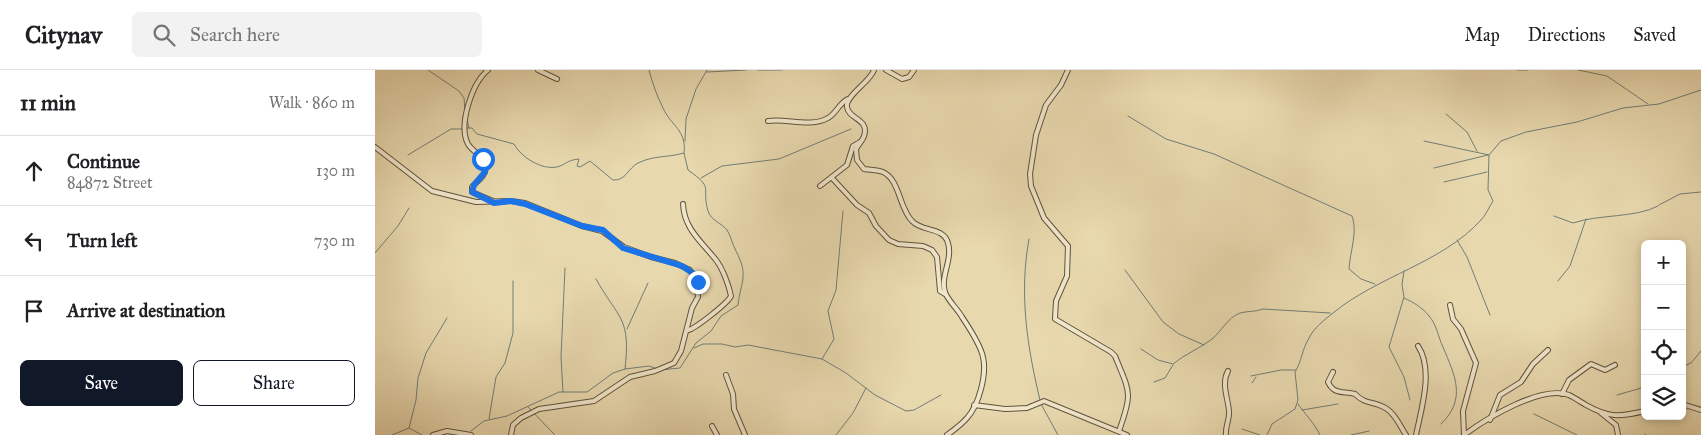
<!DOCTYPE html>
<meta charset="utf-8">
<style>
:root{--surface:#fff;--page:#f2f2f2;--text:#202124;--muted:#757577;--line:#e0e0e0;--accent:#111827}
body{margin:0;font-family:"IM FELL Great Primer",serif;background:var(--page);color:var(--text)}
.controls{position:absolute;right:15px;bottom:15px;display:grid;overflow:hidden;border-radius:8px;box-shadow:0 2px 8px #0003}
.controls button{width:45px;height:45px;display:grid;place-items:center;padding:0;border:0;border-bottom:1px solid var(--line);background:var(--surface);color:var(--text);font:25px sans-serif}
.stop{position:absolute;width:15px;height:15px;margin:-11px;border:4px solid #1a73e8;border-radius:50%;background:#fff}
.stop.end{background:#1a73e8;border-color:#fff;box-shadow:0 1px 5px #0008}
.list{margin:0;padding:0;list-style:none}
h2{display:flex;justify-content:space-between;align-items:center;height:65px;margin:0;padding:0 20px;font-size:21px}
h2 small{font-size:16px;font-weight:400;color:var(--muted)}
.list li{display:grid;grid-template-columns:32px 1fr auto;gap:15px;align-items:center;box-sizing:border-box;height:70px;padding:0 20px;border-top:1px solid var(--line)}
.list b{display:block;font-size:19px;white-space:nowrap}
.list p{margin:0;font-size:16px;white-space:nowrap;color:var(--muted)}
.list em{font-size:16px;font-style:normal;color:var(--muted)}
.actions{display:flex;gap:10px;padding:15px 20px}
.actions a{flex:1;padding:11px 0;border:1px solid var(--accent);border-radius:8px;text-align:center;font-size:18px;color:var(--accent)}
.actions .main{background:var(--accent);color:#fff}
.icon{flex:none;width:28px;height:28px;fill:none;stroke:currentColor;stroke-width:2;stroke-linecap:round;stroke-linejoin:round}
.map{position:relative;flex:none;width:1326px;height:365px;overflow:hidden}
header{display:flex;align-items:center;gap:30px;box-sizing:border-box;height:70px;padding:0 25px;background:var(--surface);border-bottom:1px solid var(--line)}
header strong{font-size:24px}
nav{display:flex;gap:28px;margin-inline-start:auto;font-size:18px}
.search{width:350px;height:45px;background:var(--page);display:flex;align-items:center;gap:12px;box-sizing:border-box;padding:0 18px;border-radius:8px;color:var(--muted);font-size:19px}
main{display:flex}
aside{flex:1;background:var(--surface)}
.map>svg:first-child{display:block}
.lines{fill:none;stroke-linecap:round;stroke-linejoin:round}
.stream{stroke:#717e76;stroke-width:1}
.minor-casing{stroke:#60533e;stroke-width:6}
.minor{stroke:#f0e6ca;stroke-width:4}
.route{stroke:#1a73e8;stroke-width:6}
</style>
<header>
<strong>Citynav</strong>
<div class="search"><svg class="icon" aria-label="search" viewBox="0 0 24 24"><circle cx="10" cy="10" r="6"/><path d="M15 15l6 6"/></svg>Search here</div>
<nav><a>Map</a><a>Directions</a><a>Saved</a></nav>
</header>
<main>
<aside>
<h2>11 min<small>Walk · 860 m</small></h2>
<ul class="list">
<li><svg class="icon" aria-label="ahead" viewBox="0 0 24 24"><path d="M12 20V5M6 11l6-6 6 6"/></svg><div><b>Continue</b><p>84872 Street</p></div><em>130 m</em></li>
<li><svg class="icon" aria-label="left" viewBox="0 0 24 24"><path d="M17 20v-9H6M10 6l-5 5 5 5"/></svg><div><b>Turn left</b></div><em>730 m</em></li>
<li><svg class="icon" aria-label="arrive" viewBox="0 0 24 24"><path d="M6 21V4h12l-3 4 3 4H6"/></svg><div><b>Arrive at destination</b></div></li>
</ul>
<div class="actions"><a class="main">Save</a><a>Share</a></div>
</aside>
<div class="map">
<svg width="1326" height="365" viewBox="0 0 1326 365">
<rect width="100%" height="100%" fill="#e8d8ae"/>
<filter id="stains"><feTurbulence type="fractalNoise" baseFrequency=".004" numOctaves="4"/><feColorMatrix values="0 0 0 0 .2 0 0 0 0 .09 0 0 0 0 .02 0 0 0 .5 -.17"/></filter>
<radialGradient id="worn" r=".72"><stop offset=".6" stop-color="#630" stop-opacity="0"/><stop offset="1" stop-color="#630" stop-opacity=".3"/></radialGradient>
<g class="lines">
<!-- stream -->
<g class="stream">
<path d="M53,0L84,21L89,28L90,41"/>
<path d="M274,0C277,12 282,26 288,38C296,56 312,60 309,83"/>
<path d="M383,0H407"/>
<path d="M1142,0H1153"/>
<path d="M1203,0L1232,6L1273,34"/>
<path d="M332,2L371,0"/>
<path d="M1071,44L1092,62L1102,81"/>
<path d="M753,46L791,69L839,84L977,146C983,162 975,181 974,199L986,209L1000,214"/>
<path d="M92,50L94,58"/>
<path d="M91,58H97L102,64L139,74C146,87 166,100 182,97C190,95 192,90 204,89L202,96L205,97L215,91L238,110C251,111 253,98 263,93C280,85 291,88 309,83L313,100C340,119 326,116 333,141C336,151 347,153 352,160C356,166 357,174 361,181C374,206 366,210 363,235L346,246L336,261L321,273L305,298L285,300"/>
<path d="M310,71L311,49L321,19L332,0"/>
<path d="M1049,71L1114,85"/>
<path d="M33,85L76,59H88"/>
<path d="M1059,98L1113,85"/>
<path d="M326,108L347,96L404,89L476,59"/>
<path d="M1069,112L1112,102"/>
<path d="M1284,135L1305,124L1326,122"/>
<path d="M1179,146L1198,153C1225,144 1261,148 1283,136"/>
<path d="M654,169C644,224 652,276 665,330"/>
<path d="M1082,170L1092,187L1115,245"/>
<path d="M0,183L23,156L34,138"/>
<path d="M750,200L788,252L804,264L829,275"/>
<path d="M1029,201L1027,215L1029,227L1014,277L1029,307L1035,330"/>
<path d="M221,209C244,250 256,247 250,299"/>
<path d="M1183,211L1195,196L1211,149"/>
<path d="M1029,228C1038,232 1048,238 1054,246C1062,255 1063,267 1068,277C1080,306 1092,329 1066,354"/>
<path d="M252,259L273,213"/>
<path d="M319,278L328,274H347L360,277L373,275L447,289L471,303L500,325L531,341L539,340L566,325"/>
<path d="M766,279L783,290L798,294C810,284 824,279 837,269C847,261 852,248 865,243C872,241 880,242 888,239L955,243"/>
<path d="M447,289L459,269L453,241L461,220L468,141"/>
<path d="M1307,297L1316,293L1326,281"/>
<path d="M876,306L906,300H921"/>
<path d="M779,312L790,308L798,295"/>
<path d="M877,313L881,307"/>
<path d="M188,322L186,287L190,198"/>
<path d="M1242,325L1270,317"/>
<path d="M666,334L683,365"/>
<path d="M923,334C930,344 940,354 945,365"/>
<path d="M153,337L180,365"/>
<path d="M927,340L963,334"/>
<path d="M1159,344L1202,365"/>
<path d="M114,349L121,307L130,293L138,263V211"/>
<path d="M34,358L41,330L43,308L51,283L72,248"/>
<path d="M867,359L885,365"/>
<path d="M96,361L109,351L132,346L184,322H212L238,303L250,299L274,296L280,298"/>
<path d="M1270,364L1271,365"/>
<path d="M17,365L34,358L47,365"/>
<path d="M461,365L478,343L491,318"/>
<path d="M892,365L897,354L920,339L923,330L920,302C927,291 927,279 934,268C939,258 949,250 958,243C1003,206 1067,193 1106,150C1111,145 1114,137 1118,131L1113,120L1114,85L1126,71L1151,62L1202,52L1248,38L1284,34L1326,20"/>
<path d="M976,365L994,361"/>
</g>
<defs>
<g id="minor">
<path d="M113,0C97,13 83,55 93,74C98,83 111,86 111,98C110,107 102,111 97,117V122L118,131"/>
<path d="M163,0L182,9"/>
<path d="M499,0C495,12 470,26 472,37C473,49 495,49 489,66C488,70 483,75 481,79L482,90L489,99C495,100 503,100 508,102C525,110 524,138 537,151C547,162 569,157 573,173C578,190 565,206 570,222C573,231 582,238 587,247C593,256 606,277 608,287C612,304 604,335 592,348C586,355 579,360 572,365"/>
<path d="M511,0L527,9L534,7L539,0"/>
<path d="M693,0L686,15L671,35L661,65L655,104L656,116L669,148L693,176L692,206L681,231L680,249L736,282L740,286C755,323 758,322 744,361"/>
<path d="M393,51C412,48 435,58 453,48C461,44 464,33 473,29"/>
<path d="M0,77L57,121L101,132L136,131L150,133L207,156L227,161L249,177L276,187L300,193L315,200L321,208L323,227L317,238L306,281L299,293L280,301L255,307L219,331L164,339L146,348L138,355L136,365"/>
<path d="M457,108L482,135L494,143L501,156L514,170L523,174L548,176L557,180L562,187L565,221L570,224"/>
<path d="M445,116L472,95L478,76L485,72"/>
<path d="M308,134C309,159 327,172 341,190C348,199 354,216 356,226C353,233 322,257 314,260"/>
<path d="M1075,235L1078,249L1086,259L1101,293L1088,341L1089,365"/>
<path d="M958,302L953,312C959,325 968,321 980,324C992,336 999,330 1012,339C1021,345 1025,356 1031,365"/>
<path d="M351,305L358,324L359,339L370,365"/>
<path d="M1187,324L1194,310L1216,294L1230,300L1240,295"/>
<path d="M1307,334L1326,340"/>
<path d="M599,335L630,339L652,338L669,331L752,365"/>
<path d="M1226,343L1241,355L1243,365"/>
<path d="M1115,350L1125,325L1146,312L1158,294L1173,280"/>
<path d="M337,356L342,365"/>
<path d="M58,365L72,361L96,365"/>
<path d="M851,365C850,356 855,349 854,341C853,328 846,314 853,301"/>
<path d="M1041,365C1046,340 1059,300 1043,276"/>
<path d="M1089,365C1112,348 1166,315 1194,325C1200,328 1206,332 1211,335C1234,348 1245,347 1270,341"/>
</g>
</defs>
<!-- minor casing -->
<use href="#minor" class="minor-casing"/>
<!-- minor -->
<use href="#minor" class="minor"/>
</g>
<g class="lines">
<!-- route -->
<path class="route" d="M108,89L110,102L99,115L97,122L119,133L136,131L150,134L207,156L228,160L248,178L307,196L319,204L323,212"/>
</g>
<rect width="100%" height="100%" filter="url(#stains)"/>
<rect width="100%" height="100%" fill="url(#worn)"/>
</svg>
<div class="controls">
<button>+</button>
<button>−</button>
<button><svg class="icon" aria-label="locate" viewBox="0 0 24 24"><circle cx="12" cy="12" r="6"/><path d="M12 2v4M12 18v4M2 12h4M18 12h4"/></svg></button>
<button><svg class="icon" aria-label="layers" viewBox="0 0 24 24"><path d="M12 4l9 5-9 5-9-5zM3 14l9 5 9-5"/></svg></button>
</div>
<div class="stop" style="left:108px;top:89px"></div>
<div class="stop end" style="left:323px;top:212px"></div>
</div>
</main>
